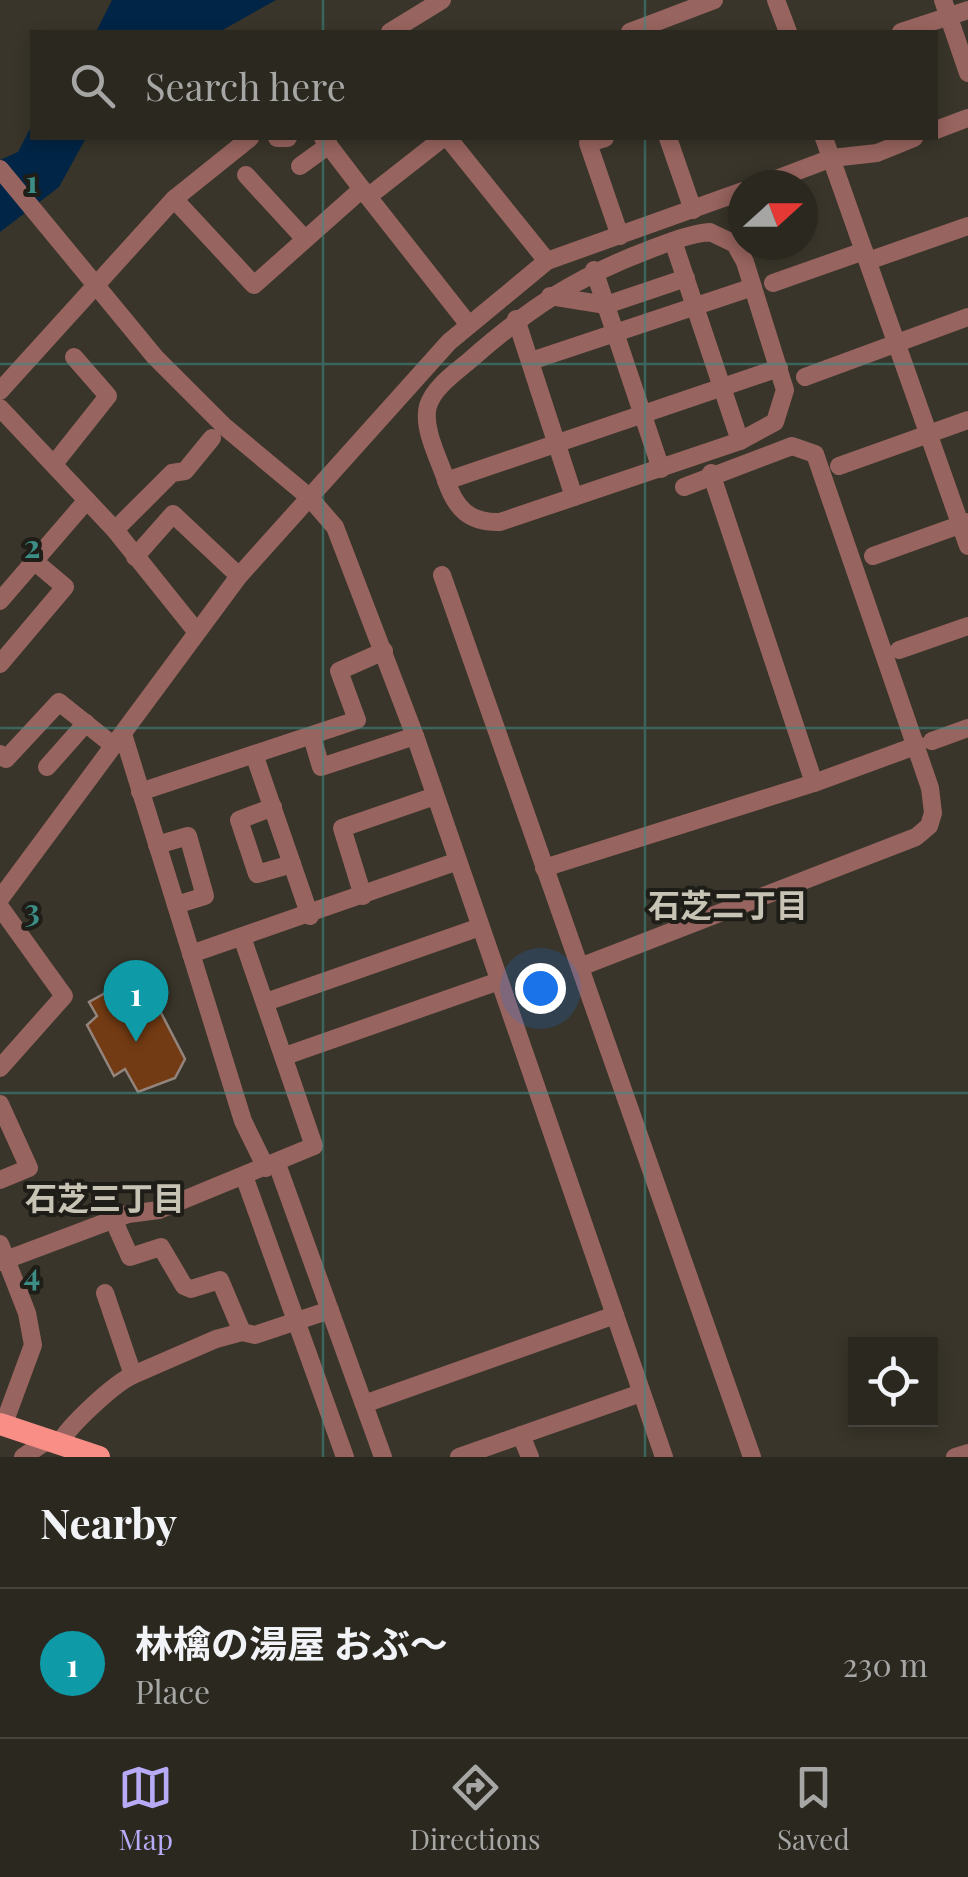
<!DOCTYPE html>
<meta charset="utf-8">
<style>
:root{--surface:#2b2820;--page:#333029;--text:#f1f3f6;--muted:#a6a6a5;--line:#47443e;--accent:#b7abf8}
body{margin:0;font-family:"Playfair Display","Noto Sans JP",serif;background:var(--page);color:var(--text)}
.controls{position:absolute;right:30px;bottom:30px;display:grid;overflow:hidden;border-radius:0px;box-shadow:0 5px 15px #0003}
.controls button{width:90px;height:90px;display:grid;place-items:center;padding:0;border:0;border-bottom:2px solid var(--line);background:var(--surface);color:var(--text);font:50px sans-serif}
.compass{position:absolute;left:728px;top:170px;width:90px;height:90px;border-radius:50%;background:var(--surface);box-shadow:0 5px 15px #0003;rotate:69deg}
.you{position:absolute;left:540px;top:988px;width:35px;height:35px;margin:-25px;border:8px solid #fff;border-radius:50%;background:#1a73e8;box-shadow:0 0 0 15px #1a73e833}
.badge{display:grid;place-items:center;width:65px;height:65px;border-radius:50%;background:var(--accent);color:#fff;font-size:32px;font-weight:700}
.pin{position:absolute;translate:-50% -82px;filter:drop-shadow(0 2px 5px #0008)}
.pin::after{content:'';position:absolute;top:52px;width:35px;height:30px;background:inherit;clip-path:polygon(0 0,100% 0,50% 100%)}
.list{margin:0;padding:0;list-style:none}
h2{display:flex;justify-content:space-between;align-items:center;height:130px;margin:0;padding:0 40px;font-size:42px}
h2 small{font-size:32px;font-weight:400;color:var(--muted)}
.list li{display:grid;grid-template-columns:65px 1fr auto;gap:30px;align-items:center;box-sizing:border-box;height:150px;padding:0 40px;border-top:2px solid var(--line)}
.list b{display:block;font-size:38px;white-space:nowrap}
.list p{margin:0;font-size:32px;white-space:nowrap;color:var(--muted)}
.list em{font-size:32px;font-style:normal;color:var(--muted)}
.icon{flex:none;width:55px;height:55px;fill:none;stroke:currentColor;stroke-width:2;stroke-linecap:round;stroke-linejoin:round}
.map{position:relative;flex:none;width:968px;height:1457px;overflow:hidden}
.search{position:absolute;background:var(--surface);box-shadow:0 5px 15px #0003;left:30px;right:30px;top:30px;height:110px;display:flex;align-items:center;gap:25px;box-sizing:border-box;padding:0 35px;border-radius:0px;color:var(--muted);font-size:38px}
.sheet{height:280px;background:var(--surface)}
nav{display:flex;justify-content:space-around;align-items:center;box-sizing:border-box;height:140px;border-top:2px solid var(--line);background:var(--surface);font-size:28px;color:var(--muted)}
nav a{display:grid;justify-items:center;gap:5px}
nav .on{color:var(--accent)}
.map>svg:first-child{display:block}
.water{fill:#002546}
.building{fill:#733b13;stroke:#93857d;stroke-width:2.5}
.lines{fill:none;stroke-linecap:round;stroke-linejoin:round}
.minor{stroke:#98645f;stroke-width:18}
.major{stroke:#f98e87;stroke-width:22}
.grid{fill:none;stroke:#3b8d85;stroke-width:2.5;stroke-opacity:0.55}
.labels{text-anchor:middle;stroke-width:8;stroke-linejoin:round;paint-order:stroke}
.neighbourhood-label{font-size:32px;font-weight:bold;fill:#c8c4b5;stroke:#1f1d18}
.grid-label{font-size:32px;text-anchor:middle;font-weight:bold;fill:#3b8d85;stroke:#1f1d18;stroke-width:8;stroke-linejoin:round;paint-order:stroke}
</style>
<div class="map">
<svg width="968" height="1457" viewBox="0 0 968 1457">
<rect width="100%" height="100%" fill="#39352a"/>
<!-- water -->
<g class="water">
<path d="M112,0H276L219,32H96Z"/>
<path d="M32,125V138H86L59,187L0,232V160L18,152Z"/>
</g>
<!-- building -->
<path class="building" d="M147,970L166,1002L158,1007L185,1059L175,1078L138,1092L125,1069L114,1076L87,1025L97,1016L89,1002Z"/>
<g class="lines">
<!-- minor -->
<g class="minor">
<path d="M776,0L788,32"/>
<path d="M943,0L968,73"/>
<path d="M390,32L442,0"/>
<path d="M630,32L714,0"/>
<path d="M901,32L968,10"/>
<path d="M936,130L968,118"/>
<path d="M277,138H288"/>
<path d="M323,138L362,189"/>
<path d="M448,138L547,261"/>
<path d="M605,138L588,143L620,236"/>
<path d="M668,138L693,210"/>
<path d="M824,138L968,546"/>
<path d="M300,166L329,145"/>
<path d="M0,169L155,357L225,427L309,497L335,527L415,736L664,1457"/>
<path d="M246,175L303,237"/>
<path d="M760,185L832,158L877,153L914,138"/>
<path d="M369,196L443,138"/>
<path d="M174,199L254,285L362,189L469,325"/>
<path d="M710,232L735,244L745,262L785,390L775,422L740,441L500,522C469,523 455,508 446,480C439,459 422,428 428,406C434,387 455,373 469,361C529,308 576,277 651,249C670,242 689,234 710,232Z"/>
<path d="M673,241L740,441"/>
<path d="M868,261L968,226"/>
<path d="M594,270L661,469"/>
<path d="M773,283L864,251"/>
<path d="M550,296L606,305L686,278"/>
<path d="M516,319L574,497"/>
<path d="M531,361L753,287"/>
<path d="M805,377L968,317"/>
<path d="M0,391L174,199L250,138"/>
<path d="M0,408L115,530L196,631"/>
<path d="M54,464L108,396L74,357"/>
<path d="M839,466L968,420"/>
<path d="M711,473L814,783"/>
<path d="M446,481L779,368"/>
<path d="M115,530L172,473L185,471L212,438"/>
<path d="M873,556L968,522"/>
<path d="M135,557L173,514L239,576"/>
<path d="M442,575L752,1457"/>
<path d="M0,601L87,500"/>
<path d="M899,650L968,626"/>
<path d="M0,664L65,587L34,561"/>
<path d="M123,734L243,1121L266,1168"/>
<path d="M312,737L321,767L415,736"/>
<path d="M932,741L968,728"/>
<path d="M0,754L6,759L59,702L114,746"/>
<path d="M255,757L310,916"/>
<path d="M47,767L86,723"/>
<path d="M140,792L357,720L339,671L384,651"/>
<path d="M273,807L239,820L257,874L292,864"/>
<path d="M157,845L188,836L205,896L176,905"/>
<path d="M544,868L814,783L918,745"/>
<path d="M363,896L342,828L435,796"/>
<path d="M0,899L239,576L449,342L547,261L743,191"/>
<path d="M0,907L64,996L0,1068"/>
<path d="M191,954L458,861"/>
<path d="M580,967L916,837L929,826L933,813L930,788L815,454L792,446L684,487"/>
<path d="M266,1002L480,927"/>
<path d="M285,1056L499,981"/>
<path d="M0,1104L29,1168L0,1180"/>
<path d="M277,1164L383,1457"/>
<path d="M244,1176L345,1457"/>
<path d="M113,1219L130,1257L161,1247L184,1286L191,1289L220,1280L242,1332"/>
<path d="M0,1244L27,1313L33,1345L3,1426"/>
<path d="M0,1262L128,1214L159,1210L314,1146L242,937"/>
<path d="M105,1293L133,1375L216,1339L242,1332L255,1335L330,1310"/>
<path d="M364,1404L615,1315"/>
<path d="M521,1435L530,1457"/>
<path d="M59,1444C69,1425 115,1383 133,1375"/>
<path d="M23,1457L48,1440"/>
<path d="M459,1457L641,1393"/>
<path d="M955,1457L968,1453"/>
</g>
<!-- major -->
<path class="major" d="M0,1424L99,1457"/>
</g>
<!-- grid -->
<path class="grid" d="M323,0V32M645,0V32M323,138V1457M645,138V1457M0,364H968M0,728H968M0,1093H968"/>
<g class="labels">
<!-- neighbourhood labels -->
<g class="neighbourhood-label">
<text x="728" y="917">石芝二丁目</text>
<text x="105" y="1210">石芝三丁目</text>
</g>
</g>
<g class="grid-label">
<text x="32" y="193">1</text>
<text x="32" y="558">2</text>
<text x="32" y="922">3</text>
<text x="32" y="1286">4</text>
</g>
</svg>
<div class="controls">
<button><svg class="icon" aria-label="locate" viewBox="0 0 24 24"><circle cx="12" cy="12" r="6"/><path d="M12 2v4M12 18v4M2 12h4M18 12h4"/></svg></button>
</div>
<svg class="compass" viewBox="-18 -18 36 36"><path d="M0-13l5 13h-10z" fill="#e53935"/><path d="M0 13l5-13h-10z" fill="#a6a6a5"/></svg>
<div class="you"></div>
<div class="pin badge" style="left:136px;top:1042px;background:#0f9aa8">1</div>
<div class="search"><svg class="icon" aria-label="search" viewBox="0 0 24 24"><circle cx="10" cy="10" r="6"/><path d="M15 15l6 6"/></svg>Search here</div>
</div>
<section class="sheet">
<h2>Nearby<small></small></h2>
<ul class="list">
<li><span class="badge" style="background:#0f9aa8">1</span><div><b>林檎の湯屋 おぶ～</b><p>Place</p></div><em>230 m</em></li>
</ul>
</section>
<nav>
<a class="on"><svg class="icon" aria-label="map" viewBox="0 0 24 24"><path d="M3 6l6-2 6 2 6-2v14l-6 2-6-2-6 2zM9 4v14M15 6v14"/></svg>Map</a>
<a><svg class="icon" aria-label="directions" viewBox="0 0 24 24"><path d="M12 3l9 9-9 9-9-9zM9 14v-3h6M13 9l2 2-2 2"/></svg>Directions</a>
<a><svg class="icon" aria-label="saved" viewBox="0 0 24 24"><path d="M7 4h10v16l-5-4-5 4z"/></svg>Saved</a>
</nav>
